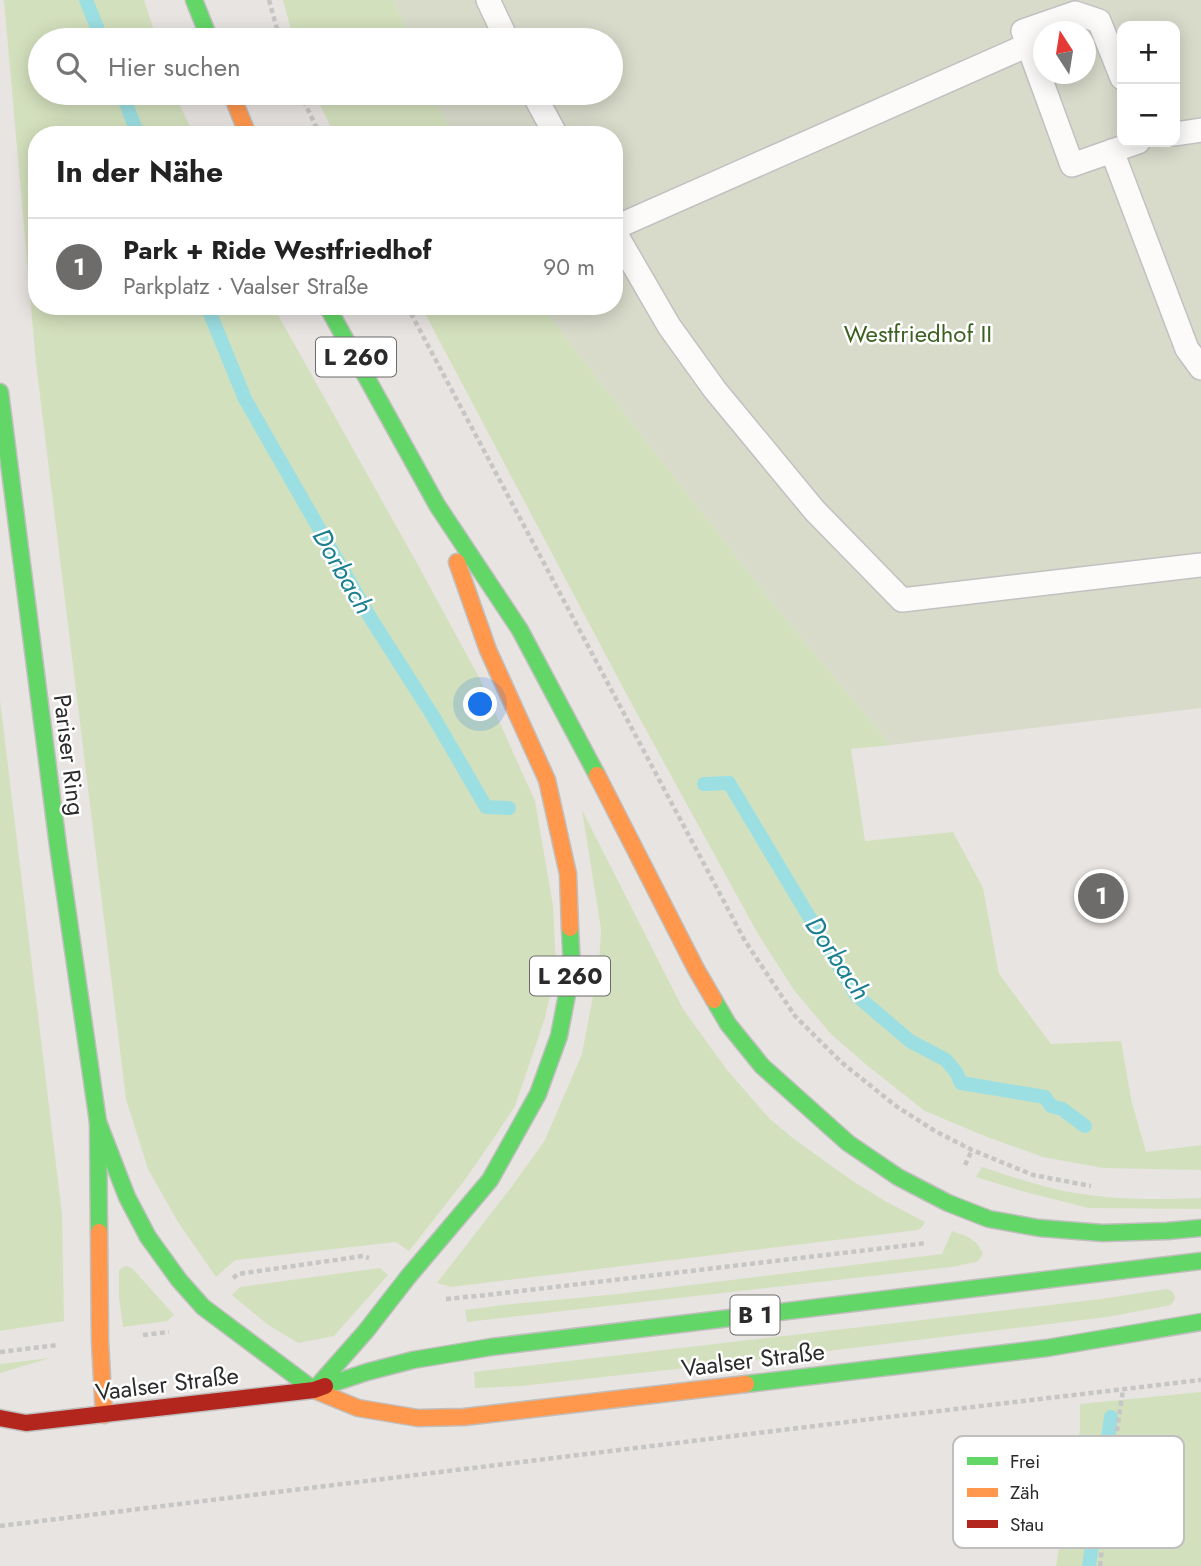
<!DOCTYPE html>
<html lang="de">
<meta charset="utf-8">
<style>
:root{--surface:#fff;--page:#f6f6f6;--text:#222;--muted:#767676;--line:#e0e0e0;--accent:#6d6c6b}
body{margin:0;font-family:Jost,sans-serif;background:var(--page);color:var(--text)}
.controls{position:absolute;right:21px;top:21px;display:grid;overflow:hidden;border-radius:14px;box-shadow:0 4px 18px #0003}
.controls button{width:63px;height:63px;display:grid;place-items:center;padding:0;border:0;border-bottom:2px solid var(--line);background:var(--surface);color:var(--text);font:35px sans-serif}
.compass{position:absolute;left:1033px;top:21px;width:63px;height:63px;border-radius:50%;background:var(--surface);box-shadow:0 4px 18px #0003;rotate:348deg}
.you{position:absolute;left:481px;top:705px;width:24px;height:24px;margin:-18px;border:5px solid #fff;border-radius:50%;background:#1a73e8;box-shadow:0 0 0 10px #1a73e833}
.badge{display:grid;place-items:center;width:46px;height:46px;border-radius:50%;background:var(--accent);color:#fff;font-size:23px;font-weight:700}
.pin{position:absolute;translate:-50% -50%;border:4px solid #fff;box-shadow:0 2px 7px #0006}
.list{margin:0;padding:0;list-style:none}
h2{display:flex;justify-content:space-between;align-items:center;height:91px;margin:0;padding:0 28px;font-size:30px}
h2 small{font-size:23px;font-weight:400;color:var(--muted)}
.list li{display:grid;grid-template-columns:46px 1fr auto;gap:21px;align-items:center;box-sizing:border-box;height:98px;padding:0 28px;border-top:2px solid var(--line)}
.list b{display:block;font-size:26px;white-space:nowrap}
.list p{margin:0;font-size:23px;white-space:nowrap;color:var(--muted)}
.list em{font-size:23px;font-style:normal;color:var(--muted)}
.icon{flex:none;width:38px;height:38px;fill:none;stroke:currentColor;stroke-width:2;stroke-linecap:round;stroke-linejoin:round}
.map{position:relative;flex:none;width:1201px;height:1566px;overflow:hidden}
.search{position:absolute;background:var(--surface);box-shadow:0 4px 18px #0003;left:28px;top:28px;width:595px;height:77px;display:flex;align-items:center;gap:18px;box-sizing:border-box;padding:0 24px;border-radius:38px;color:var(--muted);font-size:26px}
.panel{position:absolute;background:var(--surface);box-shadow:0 4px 18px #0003;left:28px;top:126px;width:595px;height:189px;border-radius:28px}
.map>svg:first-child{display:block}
.green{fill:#d3e0bd}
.cemetery{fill:#d8dbca;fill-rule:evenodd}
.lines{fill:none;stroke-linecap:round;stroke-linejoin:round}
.stream{stroke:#9cdfe2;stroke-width:14}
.lane-casing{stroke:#c2c1c2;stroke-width:26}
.fast-casing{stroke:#c0bfbe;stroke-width:19}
.slow-casing{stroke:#c0bfbe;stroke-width:19}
.jam-casing{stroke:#c0bfbe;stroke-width:19}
.path{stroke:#c6c6c6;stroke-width:4.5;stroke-dasharray:5 3.5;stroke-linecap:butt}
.lane{stroke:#fcfbfa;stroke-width:23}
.fast{stroke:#63d668;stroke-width:16}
.slow{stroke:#ff974d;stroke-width:16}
.jam{stroke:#b3261e;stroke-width:16}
.labels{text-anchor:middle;stroke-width:5;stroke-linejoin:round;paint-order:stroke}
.shield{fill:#fff;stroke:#6b6b6b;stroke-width:2}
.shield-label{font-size:23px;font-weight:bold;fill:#2b2b2b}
.park-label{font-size:24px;fill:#3c6121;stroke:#fff}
.street-label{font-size:24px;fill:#2b2b2b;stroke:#fff}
.water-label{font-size:26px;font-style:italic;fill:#1a7f8f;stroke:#fff}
.key{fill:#fff;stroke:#bfbfbf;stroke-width:2}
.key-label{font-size:19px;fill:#2b2b2b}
</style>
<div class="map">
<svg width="1201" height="1566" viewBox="0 0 1201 1566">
<rect width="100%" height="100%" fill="#e8e4e1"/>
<!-- green -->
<g class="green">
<path d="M4,0H144L157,40H40V93H174L194,135H37V306H273L418,565L481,681L535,801L553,906L556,969L545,1018L515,1106L494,1138L464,1181L409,1251L396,1242L235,1260L216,1277L178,1222L148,1169L126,1099L36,363Z"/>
<path d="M283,0H394L411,40H294Z"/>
<path d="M314,93H433L452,135H335Z"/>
<path d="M421,306H541L776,607L891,745L851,749L865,841L953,832L983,888L999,974L1051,1044L1121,1041L1131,1099L1146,1152L1201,1145V1170L1103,1168L1043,1157L987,1137L925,1111L869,1067L831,1034L794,990L758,934L628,697Z"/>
<path d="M0,700L62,1214L64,1321L0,1331Z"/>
<path d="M582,810L683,1009L727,1070L770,1119L794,1139L851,1180L885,1201L925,1222L923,1226L918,1230L451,1287L437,1283L513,1185L545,1140L582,1054L599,964L601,929Z"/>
<path d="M982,1167C1006,1175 1030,1183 1055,1189C1103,1200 1153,1200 1201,1198V1209L1088,1208L1022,1191L976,1177Z"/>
<path d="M952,1231C967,1236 977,1239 983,1254L977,1262L951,1267L467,1322L465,1310L503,1305L618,1294L942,1254Z"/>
<path d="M125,1266L132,1268L174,1315L167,1321L123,1327L119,1297V1270Z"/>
<path d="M380,1268L388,1275L334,1336L298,1343L267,1324L232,1295L240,1287Z"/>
<path d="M1166,1289C1172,1291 1174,1292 1175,1298L1171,1305L1107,1317L704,1366L521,1386L475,1388L474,1372L1101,1299Z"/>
<path d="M50,1358L0,1373V1364Z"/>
<path d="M1201,1392V1566H1056L1080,1430V1404Z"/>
</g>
<!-- cemetery -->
<path class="cemetery" d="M394,0H1201V708L891,745L776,607L541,306H614V135H452L433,93H611V40H411ZM1122,26H1175V142H1122ZM1044,32H1086V74H1044Z"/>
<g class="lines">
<!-- stream -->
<g class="stream">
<path d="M86,0L102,40"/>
<path d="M122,93L138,135"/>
<path d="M207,306L245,399L368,614L433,716L486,807L509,808"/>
<path d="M704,784L729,783L856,995L910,1041L946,1060L956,1072L961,1083L1045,1097L1051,1106L1062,1109L1085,1126"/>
<path d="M1089,1566L1111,1417"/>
</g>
<defs>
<g id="lane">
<path d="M488,0L507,40"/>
<path d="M1122,78L1099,21L1075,13L1023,31L1072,165L1138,142"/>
<path d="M533,93L556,135"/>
<path d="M1175,134L1201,130"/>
<path d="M1112,151L1187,349L1201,368"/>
<path d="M614,228L1028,45"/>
<path d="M614,231L669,326L715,390L815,511L902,600L1201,565"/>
</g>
<g id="fast">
<path d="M194,0L210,40"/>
<path d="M327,306L437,505L520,630L597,775"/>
<path d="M0,392L58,846L98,1122L99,1232"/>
<path d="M714,1000L728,1024L762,1066L848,1143L898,1177L948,1203L989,1219L1039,1228L1103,1233L1167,1231L1201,1228"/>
<path d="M98,1122L127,1197L148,1237L179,1280L203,1307L314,1390L366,1331L408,1277L490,1180L538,1094L559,1036L572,969L570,928"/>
<path d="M746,1384L1047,1348L1201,1322"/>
<path d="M325,1386L367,1372L413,1360L491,1347L1201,1261"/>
</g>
<g id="slow">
<path d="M231,93L248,135"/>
<path d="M457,562L488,650L547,780L568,874L570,928"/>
<path d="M597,775L696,969L714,1000"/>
<path d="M99,1232L100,1341L104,1415"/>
<path d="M314,1390L358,1408L418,1418L464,1417L746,1384"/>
</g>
<path id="jam" d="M0,1418L26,1423L314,1390L325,1386"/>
</defs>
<!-- lane casing -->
<use href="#lane" class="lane-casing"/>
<!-- fast casing -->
<use href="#fast" class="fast-casing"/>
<!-- slow casing -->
<use href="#slow" class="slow-casing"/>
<!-- jam casing -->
<use href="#jam" class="jam-casing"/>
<!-- path -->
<g class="path">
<path d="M269,0L280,40"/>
<path d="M300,93L320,135"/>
<path d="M407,306L745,941L795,1016L841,1062L896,1106L935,1131L972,1150L1033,1175L1091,1186"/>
<path d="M965,1165L972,1150"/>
<path d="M233,1278L238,1274L363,1256L369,1258"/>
<path d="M446,1299L487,1295L927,1243"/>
<path d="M143,1335L169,1332"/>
<path d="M0,1352L58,1345"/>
<path d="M0,1526L880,1418L1201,1380"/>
<path d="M1100,1566L1110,1477L1123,1390"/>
</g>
<!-- lane -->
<use href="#lane" class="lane"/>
<!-- fast -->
<use href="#fast" class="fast"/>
<!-- slow -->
<use href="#slow" class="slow"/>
<!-- jam -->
<use href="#jam" class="jam"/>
</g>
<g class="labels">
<!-- shield labels -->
<g class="shield">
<rect x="316" y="337.5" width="80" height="39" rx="5"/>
<rect x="530" y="956.5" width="80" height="39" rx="5"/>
<rect x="730.5" y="1295.5" width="49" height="39" rx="5"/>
</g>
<g class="shield-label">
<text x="356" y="365">L 260</text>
<text x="570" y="984">L 260</text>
<text x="755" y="1323">B 1</text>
</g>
<!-- park labels -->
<g class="park-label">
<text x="918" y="342">Westfriedhof II</text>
</g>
<!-- street labels -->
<g class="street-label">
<text transform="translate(69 755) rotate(83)" y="8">Pariser Ring</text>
<text transform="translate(753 1360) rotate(-7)" y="8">Vaalser Straße</text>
<text transform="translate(167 1384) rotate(-7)" y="8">Vaalser Straße</text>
</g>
<!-- water labels -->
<g class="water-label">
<text transform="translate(343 571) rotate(60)" y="9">Dorbach</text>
<text transform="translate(838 958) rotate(56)" y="9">Dorbach</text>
</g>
</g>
<!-- legend -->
<rect x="953" y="1436" width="231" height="112" rx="10" class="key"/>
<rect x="967" y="1457" width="31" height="8" fill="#63d668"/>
<rect x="967" y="1488" width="31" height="9" fill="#ff974d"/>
<rect x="967" y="1520" width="31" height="8" fill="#b3261e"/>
<g class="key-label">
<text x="1010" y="1468">Frei</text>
<text x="1010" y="1499">Zäh</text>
<text x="1010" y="1531">Stau</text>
</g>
</svg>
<div class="controls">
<button>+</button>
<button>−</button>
</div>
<svg class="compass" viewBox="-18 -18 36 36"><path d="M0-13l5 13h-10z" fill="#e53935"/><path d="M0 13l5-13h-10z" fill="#767676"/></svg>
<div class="you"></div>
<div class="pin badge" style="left:1101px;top:896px">1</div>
<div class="search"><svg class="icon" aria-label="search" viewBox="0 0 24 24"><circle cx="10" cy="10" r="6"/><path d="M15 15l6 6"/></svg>Hier suchen</div>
<section class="panel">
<h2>In der Nähe<small></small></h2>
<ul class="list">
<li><span class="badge">1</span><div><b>Park + Ride Westfriedhof</b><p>Parkplatz · Vaalser Straße</p></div><em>90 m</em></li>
</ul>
</section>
</div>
